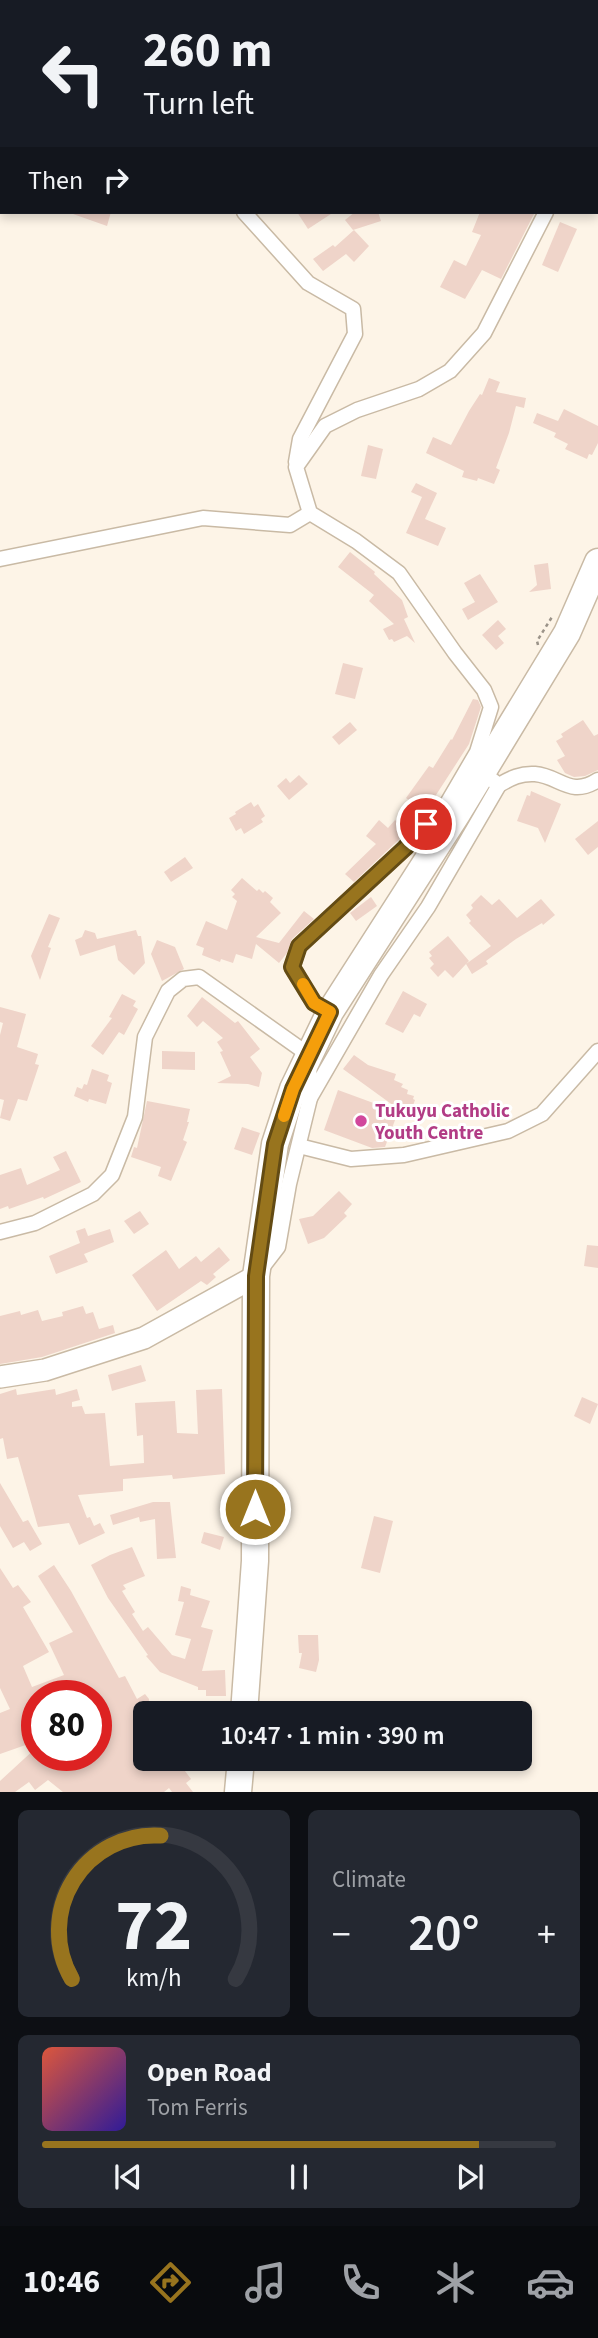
<!DOCTYPE html>
<meta charset="utf-8">
<style>
:root{--surface:#171b24;--page:#242831;--text:#f1f3f6;--muted:#9ea1a6;--line:#363941;--accent:#98741e}
body{margin:0;font-family:"Source Sans 3",sans-serif;background:var(--page);color:var(--text);height:100vh;display:flex;flex-direction:column;font-size:26px;white-space:nowrap}
*{box-sizing:border-box;margin:0}
p{font-size:23px;color:var(--muted)}
.icon{flex:none;width:38px;height:38px;fill:none;stroke:currentColor;stroke-width:2;stroke-linecap:round;stroke-linejoin:round}
.map{position:relative;height:1792px;overflow:hidden}
.sheet{display:flex;flex-direction:column;gap:18px;padding:18px;background:#0d0f14;flex:1}
.sheet>*{flex:none}
.hud{position:absolute;left:0px;top:0px;width:598px;height:214px;box-shadow:0 4px 10px #0003;background:#171b24;color:var(--text);overflow:hidden}
.speed{position:absolute;left:21px;top:1680px;display:flex;gap:14px;font-size:35px;font-weight:700;text-align:center}
.speed>*{display:grid;place-content:center;width:91px;height:91px;border-radius:50%;background:var(--surface);box-shadow:0 4px 10px #0003;line-height:1}
.speed .limit{border:10px solid #d22;background:#fff;color:#111}
.pin{position:absolute;display:grid;place-items:center;width:60px;height:60px;color:#fff;margin:-30px;border:4px solid #fff;border-radius:50%;box-shadow:0 2px 7px #0007}
.me{position:absolute;width:77px;margin:-38px;rotate:0deg;stroke-linejoin:round;filter:drop-shadow(0 0 5px #0008)}
.turn{display:flex;align-items:center;gap:24px;height:147px;padding:0 28px;font-size:32px}
.turn .icon{width:91px;height:91px;stroke-width:2.5}
.turn b{display:block;font-size:49px;line-height:60px}
.then{display:flex;align-items:center;height:66px;padding:0 28px;background:#0003;gap:14px;font-size:26px}
.big{font-size:52px;font-weight:600;line-height:1.1}
.sheet .card{flex:1;display:flex;flex-direction:column;justify-content:center;gap:10px;min-width:0;padding:0 24px;border-radius:10px;background:var(--page)}
.sheet .dial{align-items:center;gap:0}
.dial svg{height:182px;overflow:visible;fill:none;stroke:var(--line);stroke-width:7;stroke-linecap:round;text-anchor:middle}
.dial text{fill:var(--text);stroke:none}
.song{display:flex;align-items:center;gap:21px}
.cover{width:84px;height:84px;border-radius:10px;background:linear-gradient(135deg,hsl(10 70% 55%),hsl(250 70% 35%))}
.played{height:7px;border-radius:4px;background:linear-gradient(90deg,var(--accent) 85%,var(--line) 85%)}
.keys{display:flex;justify-content:space-around;direction:ltr}
.heat{display:flex;justify-content:space-between;align-items:center;font-size:38px;direction:ltr}
.sheet .tiles{flex:1;display:grid;gap:18px;grid-template-columns:1fr 1fr}
.card:last-child{grid-column:span 2}
.trip{position:absolute;left:133px;top:1701px;width:399px;height:70px;border-radius:10px;background:var(--surface);box-shadow:0 4px 10px #0003;font-weight:600;line-height:70px;text-align:center}
.tabs{display:flex;height:112px;justify-content:space-around;align-items:center;background:#090b0e;color:var(--muted)}
.tabs .icon{width:49px;height:49px}
.tabs .current{color:var(--accent)}
.tabs b{font-size:32px;color:var(--text)}
.map>svg:first-child{display:block}
.building{fill:#efd4c9}
.lines{fill:none;stroke-linecap:round;stroke-linejoin:round}
.street-casing{stroke:#c9baa5;stroke-width:17}
.secondary-casing{stroke:#c9baa5;stroke-width:24}
.highway-casing{stroke:#c9baa5;stroke-width:29}
.path{stroke:#9b9389;stroke-width:2.5;stroke-dasharray:3.5 3.5;stroke-linecap:butt}
.street{stroke:#fff;stroke-width:14}
.secondary{stroke:#fff;stroke-width:21}
.highway{stroke:#fff;stroke-width:26}
.route-casing{stroke:#634b14;stroke-width:18}
.route{stroke:#98741e;stroke-width:12}
.slow{stroke:#f59e0b;stroke-width:12}
.hotel-dot{fill:#d1479c;stroke:#fff;stroke-width:2.5}
.labels{text-anchor:middle;stroke-width:6;stroke-linejoin:round;paint-order:stroke}
.hotel-label{font-size:19px;font-weight:bold;fill:#b23c85;stroke:#fff;text-anchor:start}
</style>
<div class="map">
<svg width="598" height="1792" viewBox="0 0 598 1792">
<rect width="100%" height="100%" fill="#fdf4e7"/>
<g class="building">
<path d="M73,212H111L107,226L73,214Z"/>
<path d="M297,212H334L308,229Z"/>
<path d="M355,212H378L381,221L353,230L345,220Z"/>
<path d="M480,212H535L501,279L482,270L465,299L440,287L454,260L466,266L481,235L472,232Z"/>
<path d="M560,222L577,229L558,272L542,265Z"/>
<path d="M354,230L369,246L354,262L346,254L323,271L313,259L333,245L335,247Z"/>
<path d="M489,378L500,382L496,392L526,398L524,408L516,406L509,433L496,468L500,470L494,484L478,478L477,481L462,477L464,471L426,453L433,437L451,445L469,411L480,394L482,395Z"/>
<path d="M564,409L598,426V443L592,455L589,454L587,459L565,449L568,444L554,437L556,433L533,423L537,413L558,421Z"/>
<path d="M368,445L383,449L376,479L361,476Z"/>
<path d="M416,483L437,493L425,519L446,528L438,546L406,533L422,497L411,492Z"/>
<path d="M350,552L375,572L374,574L402,600L408,617L404,619L415,643L407,636L394,642L392,639L389,640L383,629L394,624L369,601L374,595L338,567Z"/>
<path d="M548,563L551,589L529,592L537,585L534,565Z"/>
<path d="M480,574L498,602L468,620L462,609L475,602L464,583Z"/>
<path d="M498,620L506,629L498,636L504,643L496,650L482,635Z"/>
<path d="M343,663L363,668L355,699L335,694Z"/>
<path d="M473,699L478,700L481,707L469,744L425,812L406,798L429,766L433,768L451,739L452,740Z"/>
<path d="M583,720L594,736L598,734V770L585,776L574,777L565,773L557,760L565,756L556,741L563,737L561,734Z"/>
<path d="M350,722L357,730L339,745L332,737Z"/>
<path d="M299,775L308,784L289,800L277,786L286,778L290,783Z"/>
<path d="M531,791L561,804L545,843L538,828L517,821L527,795L530,796Z"/>
<path d="M251,802L254,807L258,804L265,816L261,819L263,822L244,834L241,828L236,831L229,818L236,814L235,812Z"/>
<path d="M379,820L388,828L395,820L408,831L354,882L345,874L376,844L366,836Z"/>
<path d="M598,821V847L588,855L575,839Z"/>
<path d="M185,857L193,868L171,882L164,872Z"/>
<path d="M242,878L257,891L259,889L263,893L265,891L273,898L270,902L281,913L256,937L279,943L304,911L314,919L292,939L287,953L279,963L256,944L252,959L236,954L233,963L221,959L220,962L202,955L204,948L196,945L206,921L227,930L237,901L232,897L235,894L231,890Z"/>
<path d="M481,895L492,905L499,899L517,918L541,899L555,915L543,925L542,923L516,939L486,961L488,964L472,974L466,964L453,978L445,970L438,977L430,968L434,964L429,958L432,956L429,952L448,936L469,961L466,964L491,946L469,923L471,921L466,915L473,908L471,905Z"/>
<path d="M371,897L377,906L356,921L350,913Z"/>
<path d="M49,914L60,918L48,947L51,948L40,980L31,956Z"/>
<path d="M85,930L95,933L97,939L136,930L138,936H141L145,963L134,975L118,960L115,945L80,956L75,940L82,937Z"/>
<path d="M157,940L175,947L184,969L162,981L151,954Z"/>
<path d="M403,991L427,1004L420,1017L414,1014L403,1033L385,1024Z"/>
<path d="M122,994L136,1001L133,1006L138,1009L124,1035L119,1032L103,1055L91,1046L112,1018L109,1017Z"/>
<path d="M202,997L235,1023L238,1021L260,1049L250,1057L262,1073L259,1087L248,1084L217,1083L231,1076L220,1052L223,1051L217,1042L223,1038L203,1021L197,1027L187,1016Z"/>
<path d="M0,1007L26,1014L17,1047L38,1054L35,1064L39,1065L27,1101L18,1099L10,1121L0,1118L4,1100L0,1099V1035L3,1023L0,1022Z"/>
<path d="M162,1051L195,1052V1070L162,1069Z"/>
<path d="M354,1055L368,1065L396,1074L394,1080L403,1084L401,1087L408,1090L407,1094L414,1096L413,1099L415,1100L410,1114L401,1111L343,1069Z"/>
<path d="M92,1069L109,1075L107,1081L112,1083L106,1104L89,1099L88,1102L74,1096L77,1087L82,1089L84,1084L87,1085Z"/>
<path d="M338,1090L398,1112L385,1147L372,1148L324,1130Z"/>
<path d="M147,1101L190,1109L187,1122H189L183,1140L187,1142L171,1181L158,1176L161,1167L131,1157L134,1147L137,1148Z"/>
<path d="M242,1127L260,1133L252,1155L234,1149Z"/>
<path d="M66,1151L81,1182L44,1199L43,1197L9,1209L8,1206L0,1209V1175L21,1168L27,1185L60,1170L53,1157Z"/>
<path d="M339,1191L352,1204L344,1213L347,1216L324,1238L308,1244L299,1219L313,1216Z"/>
<path d="M140,1211L149,1224L134,1234L124,1221Z"/>
<path d="M85,1228L88,1236L110,1229L114,1242L84,1254L88,1262L56,1274L49,1256L80,1243L76,1231Z"/>
<path d="M587,1245L598,1246V1268L584,1266Z"/>
<path d="M219,1247L230,1260L213,1274L216,1277L207,1285L201,1281L157,1311L132,1275L166,1250L179,1269L196,1256L201,1262Z"/>
<path d="M83,1306L86,1314L93,1312L99,1329L113,1325L115,1333L42,1357L0,1364V1316L20,1311L21,1315L38,1310L42,1321L63,1316L62,1312Z"/>
<path d="M141,1365L146,1381L112,1391L108,1375Z"/>
<path d="M16,1389L17,1395L55,1389L56,1395L77,1389L80,1400L72,1402V1407L82,1406L85,1414L105,1413L110,1466L144,1463L143,1435L137,1436L135,1403L175,1401L177,1433L198,1434L196,1390L222,1389L225,1474L173,1479L172,1475L123,1479V1491L78,1495L87,1518L90,1517L94,1526L100,1523L105,1533L79,1545L69,1523L38,1527L18,1457L7,1459L3,1438L0,1439V1394Z"/>
<path d="M582,1397L598,1404L590,1424L574,1416Z"/>
<path d="M0,1483L23,1522L28,1520L42,1544L30,1551L24,1542L13,1548L0,1526Z"/>
<path d="M153,1502H170L176,1558L157,1559L155,1519L140,1522L139,1517L113,1525L110,1515Z"/>
<path d="M374,1516L393,1521L380,1573L361,1568Z"/>
<path d="M204,1532L224,1537L220,1550L201,1543Z"/>
<path d="M132,1547L145,1576L123,1585L126,1589L122,1591L135,1612L132,1614L143,1631L148,1627L172,1655L185,1659L191,1639L175,1635L184,1602L178,1601L181,1586L191,1589L190,1595L210,1601L201,1627L213,1630L202,1671L225,1670L226,1696H206V1690H198V1687L160,1672L146,1656L148,1655L108,1598L91,1565L110,1555Z"/>
<path d="M54,1565L71,1591L119,1678L125,1676L137,1699L145,1694L149,1699L148,1713H145V1759H176L191,1779L186,1783L193,1792H172L169,1788L164,1792H63L48,1780L35,1790L29,1782L15,1792H0V1781L37,1747V1755H96V1696H81L73,1685L46,1696H37V1741L0,1754V1713L10,1709L0,1688V1568L13,1588L18,1585L31,1602L23,1607L49,1652L23,1666L32,1687L64,1675L49,1643L73,1632L38,1576Z"/>
<path d="M298,1635H318L319,1660L316,1672L299,1668L302,1653H299Z"/>
</g>
<g class="lines">
<g class="street-casing">
<g id="street">
<path d="M0,15L2,16"/>
<path d="M597,32L598,33"/>
<path d="M597,43H598"/>
<path d="M597,101L598,98"/>
<path d="M597,190H598"/>
<path d="M244,212L308,283L353,309L355,334L300,439L296,462"/>
<path d="M0,559L203,518L290,525L310,513"/>
<path d="M492,780L499,785C511,778 521,773 535,774C560,776 570,798 598,780"/>
<path d="M457,814L446,805L477,752L491,707L484,690L455,653L399,573L356,541L310,513L296,467L325,426L357,410L419,389L450,371L484,333L546,212"/>
<path d="M330,1012L314,1003L292,967L299,946L405,848L446,805"/>
<path d="M310,1098L381,975L428,907L499,785"/>
<path d="M299,1146L351,1159L404,1155L508,1131L542,1114L598,1051"/>
<path d="M0,1232L35,1223L93,1194L112,1175L135,1117L145,1037L168,991L183,979L199,977L309,1055L310,1098L289,1184L278,1247L261,1269"/>
</g>
</g>
<g class="secondary-casing">
<path id="secondary" d="M0,1377L45,1370L144,1338L256,1276"/>
</g>
<g class="highway-casing">
<g id="highway">
<path d="M244,1713L255,1561L256,1276L275,1144L293,1089L330,1012L457,814L567,633L598,562"/>
<path d="M238,1792L241,1759"/>
</g>
</g>
<path class="path" d="M538,645L537,641L552,617"/>
<use href="#street" class="street"/>
<use href="#secondary" class="secondary"/>
<use href="#highway" class="highway"/>
</g>
<g class="lines">
<g class="route-casing">
<path id="route" d="M255,1509L256,1276L275,1144L293,1089L330,1012L314,1003L292,967L299,946L405,848L426,824"/>
</g>
<use href="#route" class="route"/>
<path class="slow" d="M284,1116L293,1089L330,1012L314,1003L303,984"/>
</g>
<circle class="hotel-dot" cx="361" cy="1121" r="7"/>
<g class="labels">
<g class="hotel-label">
<text x="375" y="1117">Tukuyu Catholic<tspan x="375" dy="22">Youth Centre</tspan></text>
</g>
</g>
</svg>
<div class="speed"><div class="limit">80</div></div>
<div class="pin" style="left:426px;top:824px;background:#d93025"><svg class="icon" aria-label="arrive" viewBox="0 0 24 24"><path d="M6 21V4h12l-3 4 3 4H6"/></svg></div>
<svg class="me" style="left:255px;top:1509px" viewBox="-20 -20 40 40"><circle r="17" fill="#98741e" stroke="#fff" stroke-width="3"/><path d="M0-11L8 9 0 5-8 9z" fill="#fff"/></svg>
<div class="trip">10:47 · 1 min · 390 m</div>
<div class="hud">
<div class="turn"><svg class="icon" aria-label="left" viewBox="0 0 24 24"><path d="M17 20v-9H6M10 6l-5 5 5 5"/></svg><div><b>260 m</b>Turn left</div></div>
<div class="then">Then<svg class="icon" aria-label="right" viewBox="0 0 24 24"><path d="M7 20v-9h11M14 6l5 5-5 5"/></svg></div>
</div>
</div>
<section class="sheet">
<div class="tiles">
<div class="card dial"><svg viewBox="0 0 100 80">
<path d="M14 69A42 42 0 1 1 86 69"/>
<path d="M14 69A42 42 0 0 1 53 6" stroke="#98741e"/>
<text x="50" y="56" font-size="32" font-weight="700">72</text>
<text x="50" y="72" font-size="11">km/h</text>
</svg></div>
<div class="card"><p>Climate</p>
<div class="heat"><a>−</a><b class="big">20°</b><a>+</a></div>
</div>
<div class="card">
<div class="song"><i class="cover"></i><div><b>Open Road</b><p>Tom Ferris</p></div></div>
<div class="played"></div>
<div class="keys"><svg class="icon" aria-label="previous" viewBox="0 0 24 24"><path d="M18 5L8 12l10 7zM5 5v14"/></svg><svg class="icon" aria-label="pause" viewBox="0 0 24 24"><path d="M8 5v14M16 5v14"/></svg><svg class="icon" aria-label="next" viewBox="0 0 24 24"><path d="M6 5l10 7-10 7zM19 5v14"/></svg></div>
</div>
</div>
</section>
<nav class="tabs">
<b>10:46</b>
<svg class="icon current" aria-label="directions" viewBox="0 0 24 24"><path d="M12 3l9 9-9 9-9-9zM9 14v-3h6M13 9l2 2-2 2"/></svg>
<svg class="icon" aria-label="music" viewBox="0 0 24 24"><path d="M9 18V5l10-2v13"/><circle cx="6" cy="18" r="3"/><circle cx="16" cy="16" r="3"/></svg>
<svg class="icon" aria-label="phone" viewBox="0 0 24 24"><path d="M5 4h4l2 5-3 2q2 4 5 5l2-3 5 2v4C11 20 4 13 5 4z"/></svg>
<svg class="icon" aria-label="climate" viewBox="0 0 24 24"><path d="M12 3v18M4 7l16 10M4 17L20 7"/></svg>
<svg class="icon" aria-label="car" viewBox="0 0 24 24"><path d="M5 17H2v-5l4-1 3-4h7l3 4 3 1v5h-3M9 17h6M6 11h13"/><circle cx="7" cy="17" r="2"/><circle cx="17" cy="17" r="2"/></svg>
</nav>
